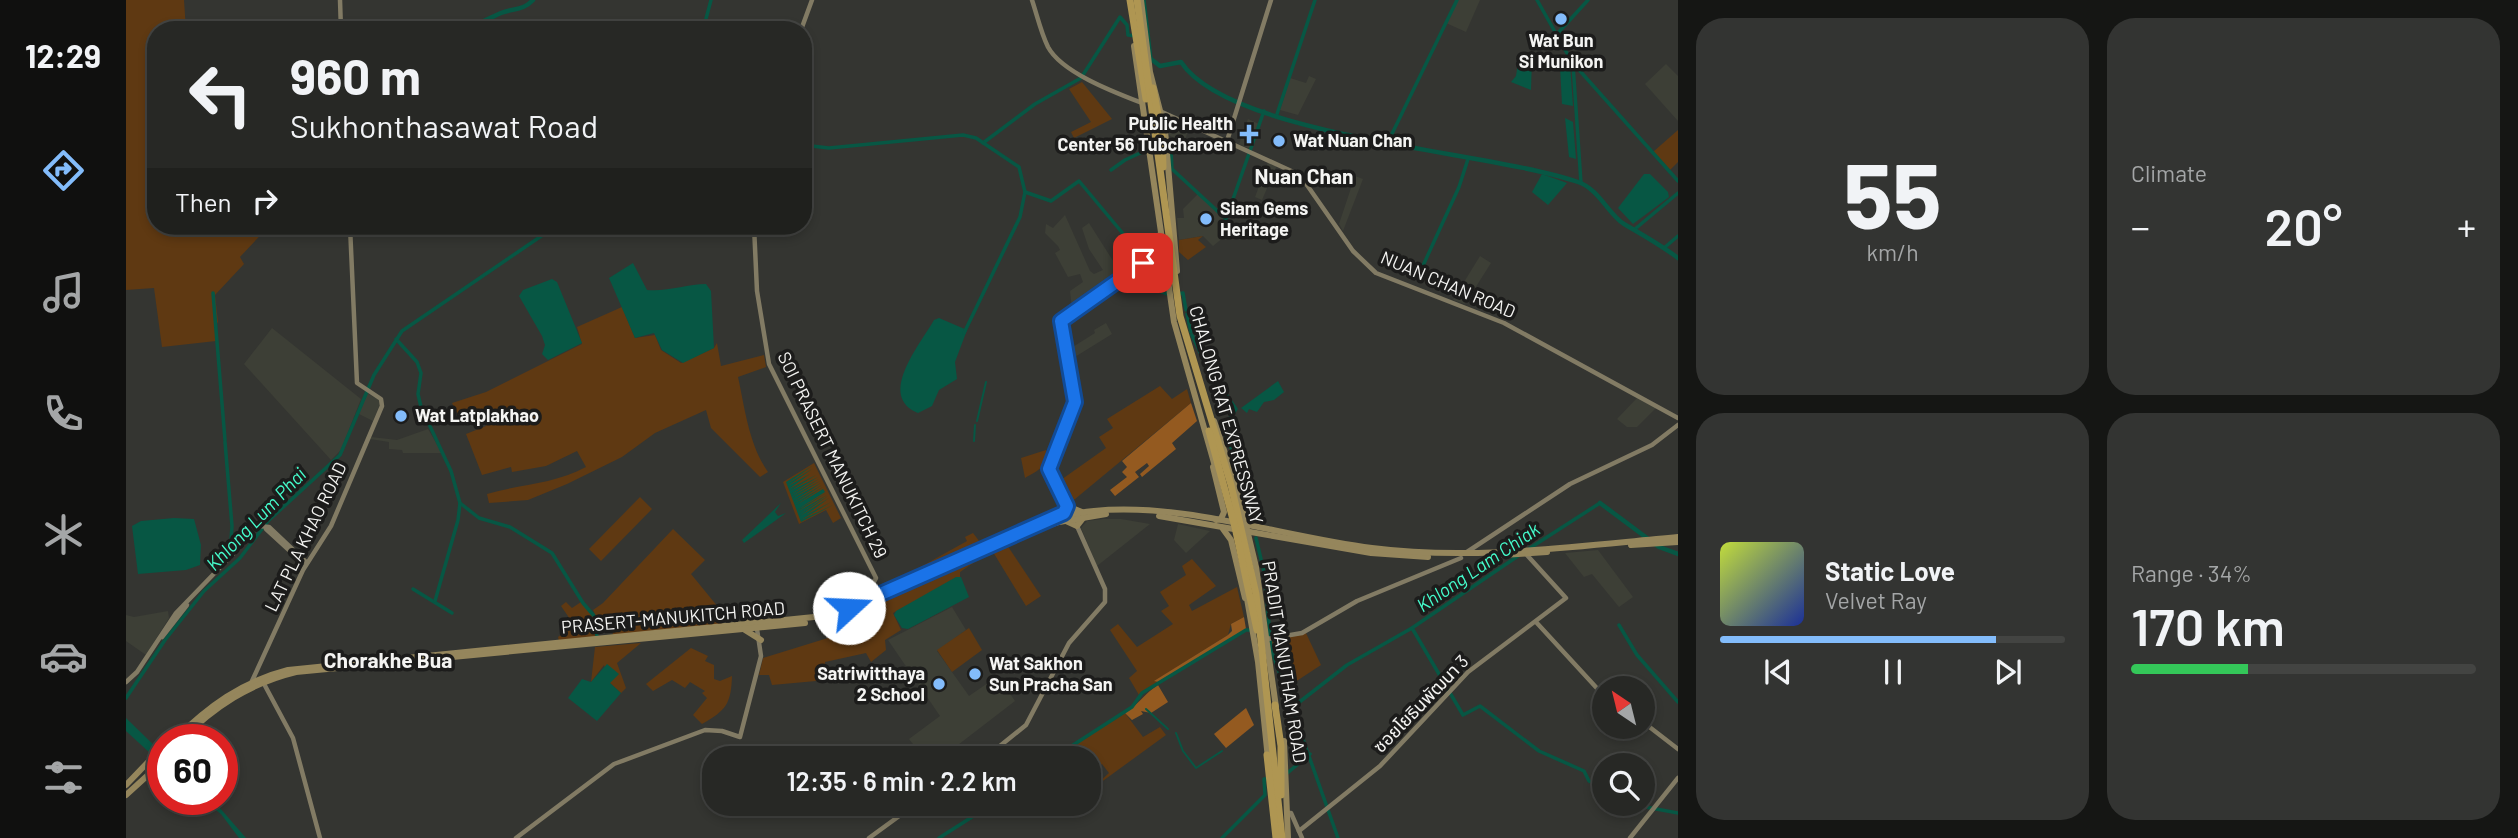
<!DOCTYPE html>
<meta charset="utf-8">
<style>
:root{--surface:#272825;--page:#333432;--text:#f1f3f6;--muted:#a4a6a7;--line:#434442;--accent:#83bcfb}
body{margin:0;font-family:Barlow,"Noto Sans Thai",sans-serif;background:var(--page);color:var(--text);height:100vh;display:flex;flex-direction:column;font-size:26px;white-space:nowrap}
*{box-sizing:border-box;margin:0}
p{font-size:23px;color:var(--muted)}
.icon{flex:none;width:38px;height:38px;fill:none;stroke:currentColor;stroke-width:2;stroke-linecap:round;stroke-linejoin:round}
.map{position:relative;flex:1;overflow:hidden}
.drawer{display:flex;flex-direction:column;gap:18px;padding:18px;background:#151614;width:840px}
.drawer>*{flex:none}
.top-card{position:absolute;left:21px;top:21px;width:665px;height:214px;border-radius:28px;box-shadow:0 4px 10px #0003,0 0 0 2px var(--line);background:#272825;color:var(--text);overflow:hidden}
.needle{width:46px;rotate:325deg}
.buttons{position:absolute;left:1466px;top:676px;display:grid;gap:14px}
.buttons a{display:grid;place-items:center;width:63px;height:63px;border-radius:50%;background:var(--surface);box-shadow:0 4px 10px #0003,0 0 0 2px var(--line);font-size:35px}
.speed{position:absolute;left:21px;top:724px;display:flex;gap:14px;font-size:35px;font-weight:700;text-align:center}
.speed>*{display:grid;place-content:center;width:91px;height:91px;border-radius:50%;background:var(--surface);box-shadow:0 4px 10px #0003,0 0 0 2px var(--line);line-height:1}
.speed .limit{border:10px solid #d22;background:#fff;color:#111}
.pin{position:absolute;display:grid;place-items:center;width:60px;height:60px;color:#fff;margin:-30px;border-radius:14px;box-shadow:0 4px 10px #0006}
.me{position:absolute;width:77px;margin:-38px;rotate:70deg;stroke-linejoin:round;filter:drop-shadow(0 0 5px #0008)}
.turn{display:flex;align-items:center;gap:24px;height:147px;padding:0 28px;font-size:32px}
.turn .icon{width:91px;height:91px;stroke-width:2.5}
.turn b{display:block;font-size:49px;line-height:60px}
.then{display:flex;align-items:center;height:66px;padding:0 28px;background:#0003;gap:14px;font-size:26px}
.big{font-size:52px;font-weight:600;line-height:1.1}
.drawer .card{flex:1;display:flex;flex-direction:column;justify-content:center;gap:10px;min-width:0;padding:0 24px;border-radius:28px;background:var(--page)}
.drawer .dial{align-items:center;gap:0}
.dial b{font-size:91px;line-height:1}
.song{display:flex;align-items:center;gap:21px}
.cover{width:84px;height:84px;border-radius:10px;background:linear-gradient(135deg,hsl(70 70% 55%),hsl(230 70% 35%))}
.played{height:7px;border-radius:4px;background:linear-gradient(90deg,var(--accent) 80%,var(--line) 80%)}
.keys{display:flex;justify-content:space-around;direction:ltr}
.heat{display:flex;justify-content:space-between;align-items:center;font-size:38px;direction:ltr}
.charge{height:10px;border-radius:5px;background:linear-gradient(90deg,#34c759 34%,var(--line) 0)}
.drawer .tiles{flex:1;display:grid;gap:18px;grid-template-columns:repeat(2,1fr)}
.trip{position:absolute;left:576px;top:746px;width:399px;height:70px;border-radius:28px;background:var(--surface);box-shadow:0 4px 10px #0003,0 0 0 2px var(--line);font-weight:600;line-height:70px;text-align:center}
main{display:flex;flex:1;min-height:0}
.dock{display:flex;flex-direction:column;width:126px;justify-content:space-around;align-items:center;background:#10100f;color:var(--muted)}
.dock .icon{width:49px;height:49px}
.dock .active{color:var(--accent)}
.dock b{font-size:32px;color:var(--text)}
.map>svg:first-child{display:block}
.built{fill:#3d3f36}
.green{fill:#5f3912}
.forest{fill:#945a20}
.water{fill:#075744}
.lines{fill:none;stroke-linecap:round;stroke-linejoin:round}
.stream{stroke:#075744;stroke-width:2}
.canal{stroke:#075744;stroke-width:3.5}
.river{stroke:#075744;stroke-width:4.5}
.secondary{stroke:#827b64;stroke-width:4.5}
.primary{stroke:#95865c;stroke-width:6}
.highway{stroke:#af9652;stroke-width:7}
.route-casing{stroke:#114b97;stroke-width:18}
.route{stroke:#1a73e8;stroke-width:12}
.poi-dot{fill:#83bcfb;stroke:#1c1c1b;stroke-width:2.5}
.labels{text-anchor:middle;stroke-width:7;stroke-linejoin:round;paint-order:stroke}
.poi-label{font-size:18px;font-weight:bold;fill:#f4f4f2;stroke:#1c1c1b;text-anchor:start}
.street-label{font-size:18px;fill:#f4f4f2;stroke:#1c1c1b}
.water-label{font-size:19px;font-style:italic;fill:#45fccc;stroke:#1c1c1b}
.quarter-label{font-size:21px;font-weight:bold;fill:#f4f4f2;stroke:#1c1c1b}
</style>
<main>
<nav class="dock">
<b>12:29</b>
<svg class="icon active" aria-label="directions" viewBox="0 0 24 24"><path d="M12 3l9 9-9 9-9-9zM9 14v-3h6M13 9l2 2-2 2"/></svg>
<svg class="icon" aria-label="music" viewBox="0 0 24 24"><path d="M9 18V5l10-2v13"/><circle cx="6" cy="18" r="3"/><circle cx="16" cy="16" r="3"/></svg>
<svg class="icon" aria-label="phone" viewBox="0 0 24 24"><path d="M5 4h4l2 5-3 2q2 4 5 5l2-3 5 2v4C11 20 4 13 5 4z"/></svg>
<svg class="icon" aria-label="climate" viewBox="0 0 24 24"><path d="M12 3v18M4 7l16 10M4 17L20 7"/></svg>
<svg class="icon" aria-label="car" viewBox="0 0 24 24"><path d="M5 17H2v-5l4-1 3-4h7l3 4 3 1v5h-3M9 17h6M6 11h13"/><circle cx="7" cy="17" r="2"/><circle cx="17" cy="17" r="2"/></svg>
<svg class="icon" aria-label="filters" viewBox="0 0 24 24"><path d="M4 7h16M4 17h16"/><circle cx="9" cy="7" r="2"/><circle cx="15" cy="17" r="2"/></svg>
</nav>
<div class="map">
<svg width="1552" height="838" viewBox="0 0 1552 838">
<rect width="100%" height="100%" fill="#343531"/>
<g class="built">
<path d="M1331,0H1354L1340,32L1320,23Z"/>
<path d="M1540,64L1552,76V121L1519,84Z"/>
<path d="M1183,76L1190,79L1172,115L1154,110L1164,78L1180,83Z"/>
<path d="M1040,117L1063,127L1058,144L1043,135Z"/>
<path d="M1122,119L1133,124L1124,149L1113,144Z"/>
<path d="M1142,162L1151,165L1136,200L1129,197Z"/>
<path d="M1229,176L1237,179L1217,231L1213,224Z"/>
<path d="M1072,194L1109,228L1087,246L1077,236L1053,240L1051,218H1058L1057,209Z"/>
<path d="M939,215L964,271L968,274L977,270L963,249L956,228L963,223L996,275L946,310L944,291L957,282L954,274L942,277L929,253L934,250L932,246L919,233L920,224L927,228Z"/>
<path d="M1354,256L1365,263L1339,304L1327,300Z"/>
<path d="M980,323L986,334L944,360L942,350L969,333L968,330Z"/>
<path d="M146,328L235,399L215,450L205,460L118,364Z"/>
<path d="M241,393L253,400L254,404L247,421L233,414Z"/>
<path d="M1511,398L1530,408L1511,427H1501L1491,419Z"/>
<path d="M302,429L316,453H277L276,450L263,449V442L244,439L245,437L271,440Z"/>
<path d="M977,519H995L1024,524L971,566L955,528L961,521Z"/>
<path d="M1052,524L1084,531L1060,553L1048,540Z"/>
<path d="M1472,550L1507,597L1493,607L1466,574L1458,577L1439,553Z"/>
<path d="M826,607L840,630L811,651L843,696L872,676L889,701L815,758H798L783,739L814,716L762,640Z"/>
<path d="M42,611L43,618L20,655L0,641V615L8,617Z"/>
</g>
<g class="green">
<path d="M0,0H58L60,30H30V226H143L114,257L118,264L89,295L92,322L89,327L90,341L36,347L28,288L0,290Z"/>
<path d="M956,82L986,119L948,138L945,132L965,122L943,89Z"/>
<path d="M1552,130V162L1544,170L1527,152Z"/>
<path d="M1077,236L1072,240L1080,247L1062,260L1053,252V240Z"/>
<path d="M496,307L509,338L529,335L535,350L555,363L588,348L591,343L595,366L638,355L640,367L612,377C619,409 623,445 642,472L634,477L585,428L580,410L529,433L496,457L441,484L402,500L363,503L361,494C395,484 429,484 460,467L451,451L420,466L386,472L385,467L356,475L340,434L360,426L354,409L332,415L326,403L360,392L456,344L451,327Z"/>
<path d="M1034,386L1046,399L1061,389L1065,403L943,504L932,482L980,448L973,437L987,428L981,419Z"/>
<path d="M920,450C923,467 912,470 899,478L895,458Z"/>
<path d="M688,463L715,518L707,523L700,510L673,524L657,482Z"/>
<path d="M514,497L526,509L475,561L463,549Z"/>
<path d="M547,529L579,560L565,574L592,607L596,626L487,636L486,625L473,623L467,610L477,603Z"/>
<path d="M847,533L857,546L757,593L755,589L841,541L839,537Z"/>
<path d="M881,545L915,596L900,606L867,552Z"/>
<path d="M859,555L834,572V577L767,613L775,630L759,640L760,650L745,662L740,653L699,662L701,680L646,685L643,675H633L637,658L718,633L712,618L719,615L723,621L744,610L743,607Z"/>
<path d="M1066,559L1090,586L1063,605L1066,611L1111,587L1118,617L1105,624L1102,635L1029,681L1032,682L1013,695L1003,678L1011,671L984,630L992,624L1011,647L1047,624L1035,611L1043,606L1034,592L1060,575L1056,566Z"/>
<path d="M440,602L446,608L455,602L468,616L469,637L433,641L432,637L448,625L435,606Z"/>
<path d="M843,628L856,650L826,672L811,650Z"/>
<path d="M1179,631L1195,665L1163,686L1144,640Z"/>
<path d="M515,643L491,663L500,688L495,693L484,683L478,665L465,682L469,647Z"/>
<path d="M565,648L582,656L579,661L588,665V679L594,681L606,676C605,703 601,710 576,724L567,715L581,698L576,693L579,691L564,682L559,688L546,680L527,691L520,684Z"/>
<path d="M999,713L1017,737L1034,727L1040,735L963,791L983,773L976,764L963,773L962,758H929Z"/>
</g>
<g class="forest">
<path d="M1065,403L1071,421L1046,443L1050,449L1016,477L1014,474L1023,466L1021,463L1009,472L1013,477L989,496L984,490L1001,477L996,472L1001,467L996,461Z"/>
<path d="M1118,617L1120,629L1032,682L1028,681L1102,635L1106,631L1105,624Z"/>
<path d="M1032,685L1042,702L1025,713L1015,711L1017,714L1006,720L999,713C1012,705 1018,694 1032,685Z"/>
<path d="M1120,708L1128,725L1100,748L1088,734Z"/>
</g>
<g class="water">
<path d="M1393,56L1401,61L1406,58L1405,90L1385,82L1390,76Z"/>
<path d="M1441,63L1444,64L1447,106L1436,104L1434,67Z"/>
<path d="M1439,118L1447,122L1450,159L1443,157Z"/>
<path d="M1416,174L1441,183L1422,205L1406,192Z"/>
<path d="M1518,174H1524L1542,192L1543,197L1507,224L1492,208Z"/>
<path d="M507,263L521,290C541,292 561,284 580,284L585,291L588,348L557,363L536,350L528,333L509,338L483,278Z"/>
<path d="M426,279L431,282L456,343L422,360L416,354L419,345L416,336L393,296L397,290Z"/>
<path d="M813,318L841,330L829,362L831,379L813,390L806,406L792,413C751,396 793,346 808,320Z"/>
<path d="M1152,381L1158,392L1148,400L1138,402L1131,412L1123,409L1121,413L1115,408Z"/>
<path d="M686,466L661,484L686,469L662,486L684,474L663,489L690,475L664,491L692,477L665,494L693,479L666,496L694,481L667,498L695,483L668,501L696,485L669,503L697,487L670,505L697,489L699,492L671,510L700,493L671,512L701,495L673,514L702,496L674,516L703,498L680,515L705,502L675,520L707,505L675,522L660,482Z"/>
<path d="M655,503L649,512L652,516L660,513L618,543L616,540Z"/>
<path d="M48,518L68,519L75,545L74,565L60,570L12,574L6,526L15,521Z"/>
<path d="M830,577H835L843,597L782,629L776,628L768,615L770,611Z"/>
<path d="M481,664L493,674L484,683L495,693L471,721L442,698L456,679L465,682Z"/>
<path d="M0,718L37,754V765L0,731Z"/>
<path d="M77,800H87L120,838H113L95,814Z"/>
</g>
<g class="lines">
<g class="stream">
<path d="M851,421L860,382"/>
<path d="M848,441L849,425"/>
<path d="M1020,709L1042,729"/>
<path d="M1050,733L1057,751L1070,768L1096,751"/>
</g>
<g class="canal">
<path d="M1018,0L1025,59"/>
<path d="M1411,0L1446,62L1552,181"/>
<path d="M577,30L585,0"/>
<path d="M1431,34L1462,0"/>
<path d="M1447,64L1455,183"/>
<path d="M1151,114L1189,0"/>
<path d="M1262,142L1331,0"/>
<path d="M857,143L909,104L955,78L994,17L1001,25L1002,35L1010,36"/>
<path d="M677,145L703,148L837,135L850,138L893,167L899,192L894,217L838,333"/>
<path d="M1041,150H1045L1046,169L1100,219L1138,111"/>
<path d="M985,170L999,160L1023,149"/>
<path d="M899,192L925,201L953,181L999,236L1036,292L1045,295"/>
<path d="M1509,229L1552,193"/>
<path d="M1538,248L1552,236"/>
<path d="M1295,270L1333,187L1342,159"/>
<path d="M87,293L99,440"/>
<path d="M1052,294L1057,293L1060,310"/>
<path d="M1061,314L1065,332"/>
<path d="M1066,335L1081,367L1110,409L1097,428L1112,464L1127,524"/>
<path d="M270,339L291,362L295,373L292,394L295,407L325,471L334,503L353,518L384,527L426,553L457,603L469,617L471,637"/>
<path d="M99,442L106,526L104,554"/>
<path d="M1130,538L1139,576L1145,649L1212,838"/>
<path d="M1404,548L1474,503"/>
<path d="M287,589L326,613"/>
<path d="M309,601L332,520L334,503"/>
<path d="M1493,625L1511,655L1552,702"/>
<path d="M1286,628L1337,715L1354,706L1413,751L1458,771L1463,781L1479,789"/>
<path d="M0,698L39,640L78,591L114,558L142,521L214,455L248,375L276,331L430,226"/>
<path d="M1167,707L1221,665L1286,628L1392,556"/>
<path d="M927,758L1006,707L1016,693L1120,630H1127"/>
<path d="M1159,775L1184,754"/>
<path d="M1498,803L1552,813"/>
<path d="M813,838L868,803"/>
<path d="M1096,838L1139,795L1138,779H1142"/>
</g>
<g class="river">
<path d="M337,30C350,25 362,19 375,13C387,8 397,11 407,0"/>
<path d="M1025,59L1034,66L1055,62C1104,137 1364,151 1452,182C1473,189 1483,215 1498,224C1517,235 1535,245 1552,258"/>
<path d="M1474,503L1533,547L1552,554"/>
</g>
<g class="secondary">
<path d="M214,0L215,30"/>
<path d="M906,0C911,15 915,33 922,47C936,73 990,93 1016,103"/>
<path d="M675,30L686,0"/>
<path d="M1036,112L1174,175L1227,251L1250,273L1378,323L1552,418"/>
<path d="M1101,141L1145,0"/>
<path d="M628,226L631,291L643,364L750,578L747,584L688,616"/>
<path d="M943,509L923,469L949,402L936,319L1027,256L1026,239L1034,234"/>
<path d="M140,529L164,551"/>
<path d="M1341,552L1444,484L1526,445L1552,425"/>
<path d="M1410,622L1479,697"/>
<path d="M36,637L61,605"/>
<path d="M1141,639L1176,633L1231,601L1335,558"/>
<path d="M126,681L177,570L205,526L256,406L255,399L231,383L224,226"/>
<path d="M0,682L11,672L50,613L107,554L125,529L133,526L143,527L181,563"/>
<path d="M137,682L167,738L194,838"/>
<path d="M1517,722L1552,749"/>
<path d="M859,758L900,725L943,643L979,602V589L951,526"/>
<path d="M1161,813H1165L1176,838"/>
<path d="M1173,831L1254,766L1342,672L1440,598L1400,554"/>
<path d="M390,838L488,764L579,730L596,731L614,737L635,656L631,629"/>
<path d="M743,838L791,803"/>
<path d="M1504,838L1552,778"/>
</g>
<g class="primary">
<path d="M1015,0L1024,72L1039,130L1051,271"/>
<path d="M1008,46L1048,322L1090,470"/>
<path d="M1088,421L1111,488L1130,567L1150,707"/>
<path d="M1087,467L1098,512L1095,519L1090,520"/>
<path d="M936,516L941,506L956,512"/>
<path d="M1033,516L1245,553L1302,557"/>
<path d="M940,521L951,526L958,517"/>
<path d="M1097,529L1105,540L1119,598"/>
<path d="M902,532L933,522L980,514"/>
<path d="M1505,545L1552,542"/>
<path d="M1376,555L1421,552"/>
<path d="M1120,593L1132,662L1142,759"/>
<path d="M707,617L743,605L820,570"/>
<path d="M621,625L624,617L637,623"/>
<path d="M619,630L635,640"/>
<path d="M48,740C83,706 115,682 162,670L688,617C784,596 874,520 968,511C1056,502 1158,537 1246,548C1347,561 1451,546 1552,537"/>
<path d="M55,740C88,707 124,683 170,672L679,623"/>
<path d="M1158,741L1162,838"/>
<path d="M26,762L37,751"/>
<path d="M0,785L25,759L33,765L0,795"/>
</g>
<g class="highway">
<path d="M1004,0L1020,99"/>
<path d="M1011,0L1054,316L1105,485L1130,594L1156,838"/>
<path d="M1027,88L1036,136L1037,167"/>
<path d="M1083,431L1109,527L1131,630"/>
<path d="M1149,705L1155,746V795"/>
<path d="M1141,755L1150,838"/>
</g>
</g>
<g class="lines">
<g class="route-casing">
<path id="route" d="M723,608L938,513L941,506L923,469L949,402L935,321L1017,263"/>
</g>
<use href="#route" class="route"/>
</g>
<g class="poi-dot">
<circle cx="1435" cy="19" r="7"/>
<path d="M1119.5 123.5h7v7h7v7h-7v7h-7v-7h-7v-7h7z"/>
<circle cx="1153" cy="141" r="7"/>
<circle cx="1080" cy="219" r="7"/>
<circle cx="275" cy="416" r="7"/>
<circle cx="849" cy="674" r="7"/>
<circle cx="813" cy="684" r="7"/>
</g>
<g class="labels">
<g class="poi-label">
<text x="1435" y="47" text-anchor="middle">Wat Bun<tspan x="1435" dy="21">Si Munikon</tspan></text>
<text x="1107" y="130" text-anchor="end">Public Health<tspan x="1107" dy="21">Center 56 Tubcharoen</tspan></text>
<text x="1167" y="147">Wat Nuan Chan</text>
<text x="1094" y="215">Siam Gems<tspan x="1094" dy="21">Heritage</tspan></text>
<text x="289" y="422">Wat Latplakhao</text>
<text x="863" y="670">Wat Sakhon<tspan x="863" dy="21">Sun Pracha San</tspan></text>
<text x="799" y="680" text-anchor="end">Satriwitthaya<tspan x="799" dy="21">2 School</tspan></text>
</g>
<g class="street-label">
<text transform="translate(1322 285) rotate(23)" y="6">NUAN CHAN ROAD</text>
<text transform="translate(1100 415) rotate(74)" y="6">CHALONG RAT EXPRESSWAY</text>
<text transform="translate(706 455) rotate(64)" y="6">SOI PRASERT MANUKITCH 29</text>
<text transform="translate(180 537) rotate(-64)" y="6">LAT PLA KHAO ROAD</text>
<text transform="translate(547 618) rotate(-5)" y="6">PRASERT-MANUKITCH ROAD</text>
<text transform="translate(1158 662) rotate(81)" y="6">PRADIT MANUTHAM ROAD</text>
<text transform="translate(1295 704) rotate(-46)" y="6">ซอยโยธินพัฒนา 3</text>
</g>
<g class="water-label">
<text transform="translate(130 519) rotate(-46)" y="7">Khlong Lum Phai</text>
<text transform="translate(1352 567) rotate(-34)" y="7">Khlong Lam Chiak</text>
</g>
<g class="quarter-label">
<text x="1178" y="184">Nuan Chan</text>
<text x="262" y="668">Chorakhe Bua</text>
</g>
</g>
</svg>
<div class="buttons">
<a><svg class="needle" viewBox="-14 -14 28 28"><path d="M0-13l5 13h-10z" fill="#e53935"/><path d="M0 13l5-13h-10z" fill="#a4a6a7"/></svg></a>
<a><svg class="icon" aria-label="search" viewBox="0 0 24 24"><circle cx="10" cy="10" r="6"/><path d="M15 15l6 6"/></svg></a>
</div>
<div class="speed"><div class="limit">60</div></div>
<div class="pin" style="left:1017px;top:263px;background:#d93025"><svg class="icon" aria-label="arrive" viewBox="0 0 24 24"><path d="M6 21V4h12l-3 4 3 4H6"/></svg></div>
<svg class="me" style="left:723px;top:608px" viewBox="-20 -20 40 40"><circle r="19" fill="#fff"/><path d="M0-13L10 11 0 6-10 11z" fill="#1a73e8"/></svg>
<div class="trip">12:35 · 6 min · 2.2 km</div>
<div class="top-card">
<div class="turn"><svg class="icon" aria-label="left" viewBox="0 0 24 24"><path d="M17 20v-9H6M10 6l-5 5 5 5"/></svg><div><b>960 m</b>Sukhonthasawat Road</div></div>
<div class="then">Then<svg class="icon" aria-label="right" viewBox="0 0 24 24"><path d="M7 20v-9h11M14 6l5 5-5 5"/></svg></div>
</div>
</div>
<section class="drawer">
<div class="tiles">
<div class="card dial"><b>55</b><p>km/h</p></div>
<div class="card"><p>Climate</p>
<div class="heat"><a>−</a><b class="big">20°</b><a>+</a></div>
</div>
<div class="card">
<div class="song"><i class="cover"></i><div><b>Static Love</b><p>Velvet Ray</p></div></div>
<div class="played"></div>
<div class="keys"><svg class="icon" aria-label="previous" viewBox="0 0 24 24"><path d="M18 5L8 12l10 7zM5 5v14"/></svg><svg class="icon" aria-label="pause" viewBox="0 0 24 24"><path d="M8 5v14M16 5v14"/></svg><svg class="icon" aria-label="next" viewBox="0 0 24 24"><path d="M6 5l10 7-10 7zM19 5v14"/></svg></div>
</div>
<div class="card"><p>Range · 34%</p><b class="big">170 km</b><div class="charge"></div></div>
</div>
</section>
</main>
